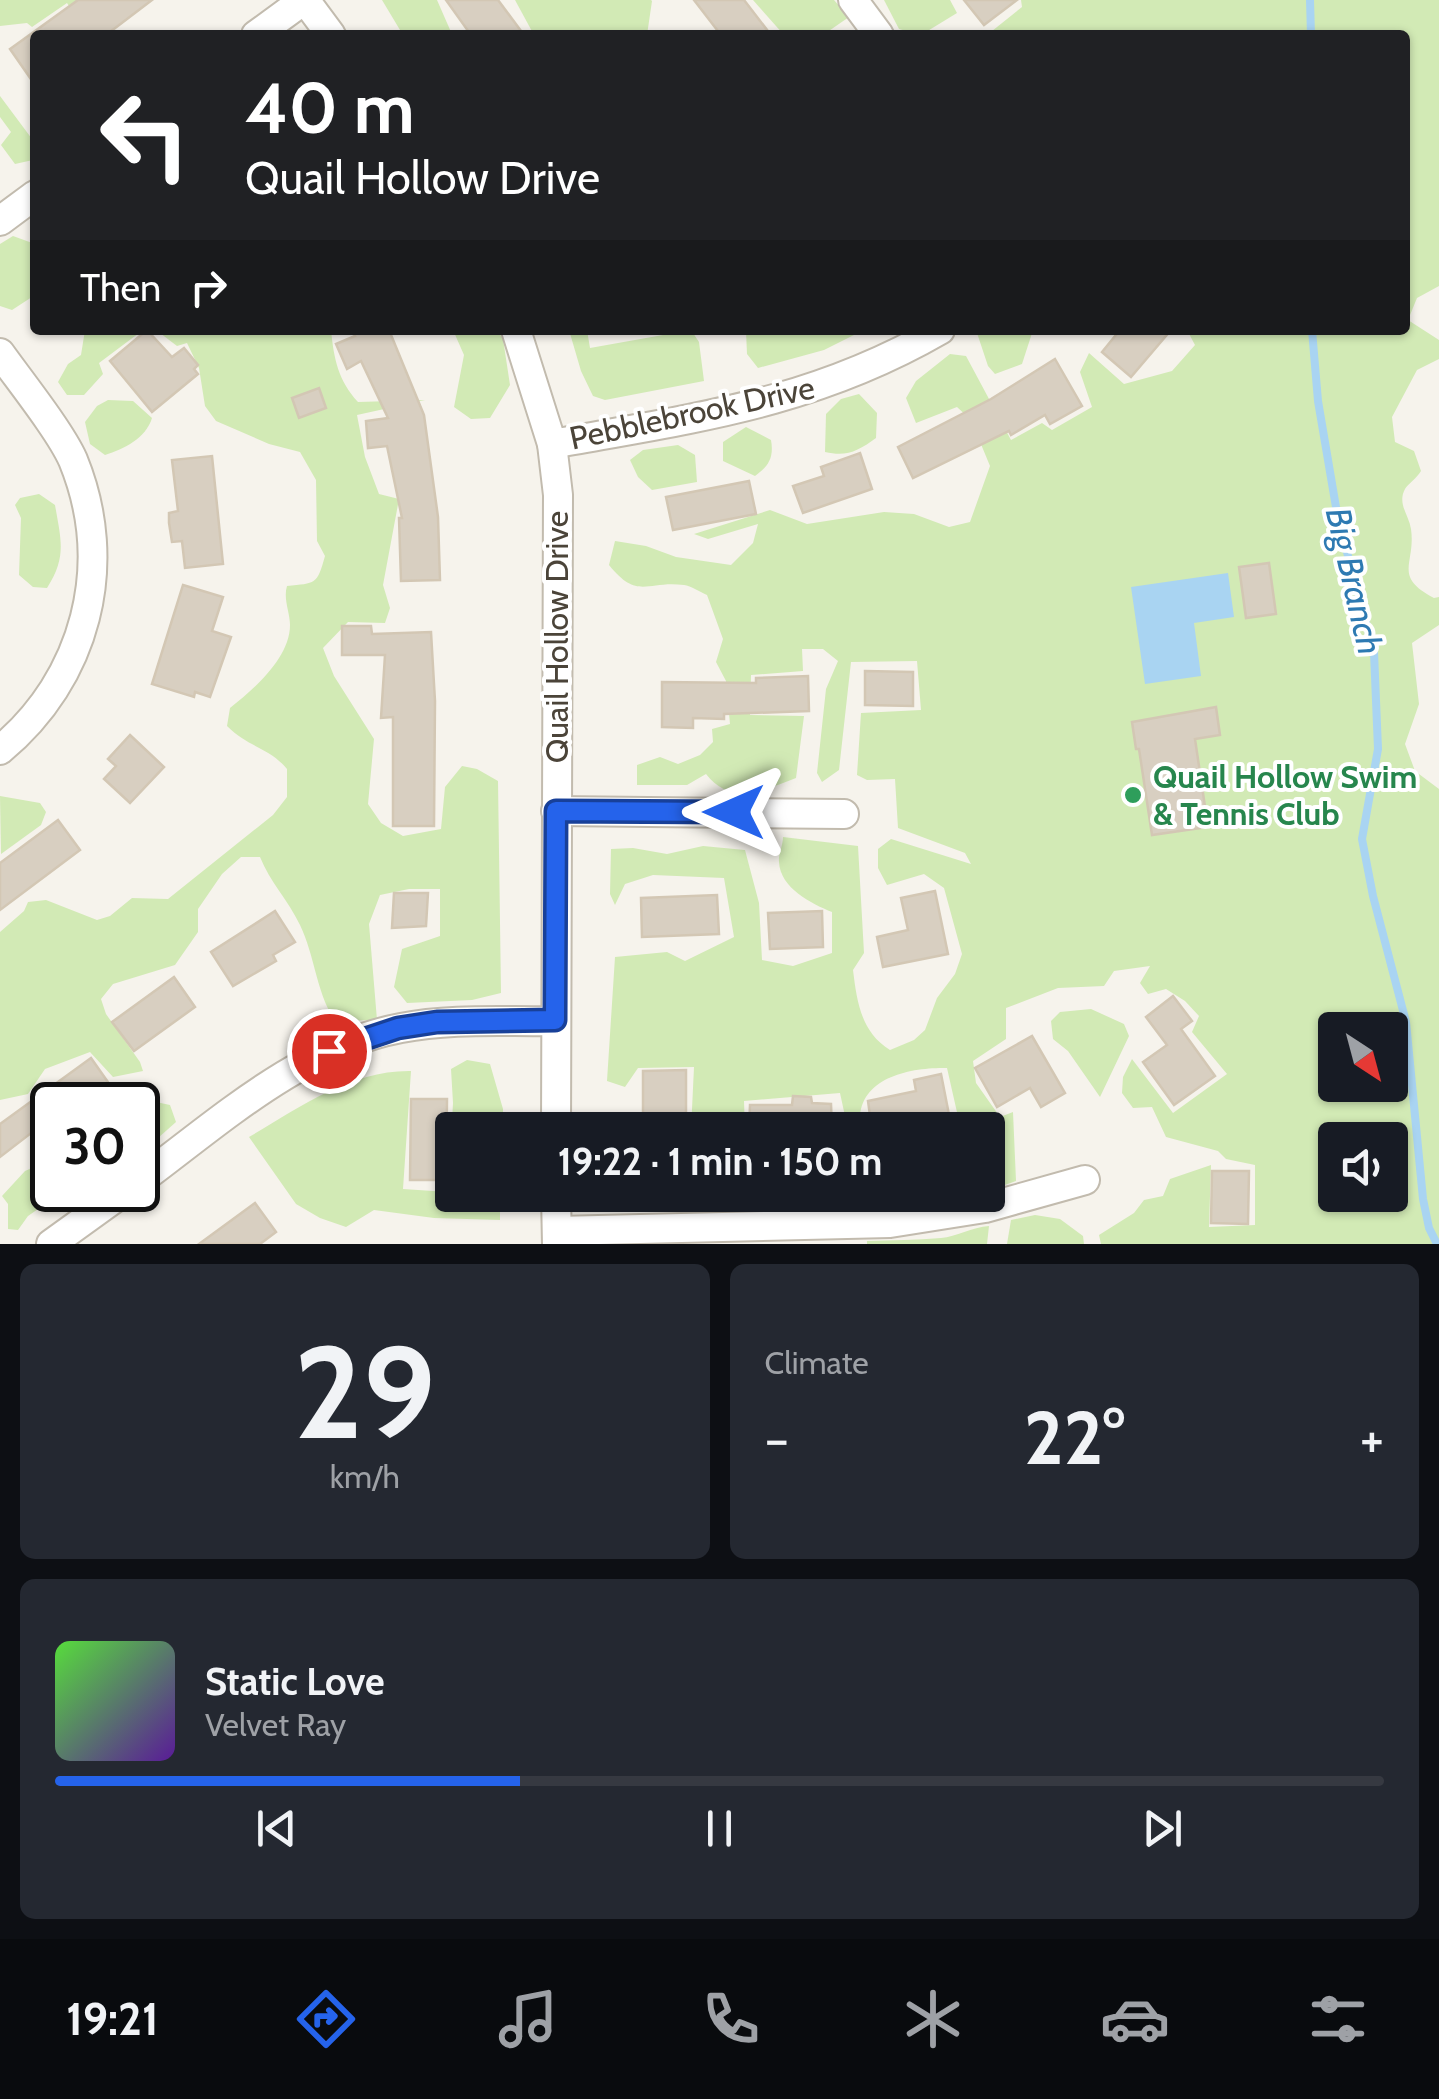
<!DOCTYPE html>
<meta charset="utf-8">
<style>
:root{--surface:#171b24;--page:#242831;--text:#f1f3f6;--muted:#9ea1a6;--line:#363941;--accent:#2563eb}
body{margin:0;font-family:Cabin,sans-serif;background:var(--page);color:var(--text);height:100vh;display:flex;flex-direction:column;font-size:38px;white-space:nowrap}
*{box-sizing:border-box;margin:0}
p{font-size:32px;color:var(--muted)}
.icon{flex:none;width:55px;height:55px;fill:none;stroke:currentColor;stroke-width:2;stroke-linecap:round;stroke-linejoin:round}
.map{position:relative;height:1244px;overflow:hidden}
.drawer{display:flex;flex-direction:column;gap:20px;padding:20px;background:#0d0f14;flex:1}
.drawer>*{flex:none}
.top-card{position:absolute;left:30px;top:30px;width:1380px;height:305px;border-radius:10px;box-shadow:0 2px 8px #0004;background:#202124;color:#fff;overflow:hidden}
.needle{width:65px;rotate:144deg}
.buttons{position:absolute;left:1318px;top:1012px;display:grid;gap:20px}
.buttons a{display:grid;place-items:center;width:90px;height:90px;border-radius:10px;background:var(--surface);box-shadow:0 2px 8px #0004;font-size:50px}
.speed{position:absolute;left:30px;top:1082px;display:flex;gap:20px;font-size:50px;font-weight:700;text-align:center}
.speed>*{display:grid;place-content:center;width:130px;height:130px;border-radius:50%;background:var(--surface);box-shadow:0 2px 8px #0004;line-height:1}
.speed .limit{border:5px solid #111;border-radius:15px;background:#fff;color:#111}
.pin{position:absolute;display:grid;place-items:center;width:85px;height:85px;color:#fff;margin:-42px;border:5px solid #fff;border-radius:50%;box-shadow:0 2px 10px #0007}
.me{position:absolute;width:110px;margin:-55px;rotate:270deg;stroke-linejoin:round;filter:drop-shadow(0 0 8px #0008)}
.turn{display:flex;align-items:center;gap:35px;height:210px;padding:0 50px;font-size:45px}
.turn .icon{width:130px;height:130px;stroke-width:2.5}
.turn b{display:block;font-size:70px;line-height:85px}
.then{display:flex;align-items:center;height:95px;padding:0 50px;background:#0003;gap:20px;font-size:38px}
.big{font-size:75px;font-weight:700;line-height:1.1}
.drawer .card{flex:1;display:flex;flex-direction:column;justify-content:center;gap:15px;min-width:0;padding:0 35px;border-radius:15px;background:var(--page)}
.drawer .dial{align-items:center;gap:0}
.dial b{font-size:130px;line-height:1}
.song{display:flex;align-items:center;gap:30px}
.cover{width:120px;height:120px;border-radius:15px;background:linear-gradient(135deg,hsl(110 70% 55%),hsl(270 70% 35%))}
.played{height:10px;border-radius:5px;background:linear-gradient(90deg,var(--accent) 35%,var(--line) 35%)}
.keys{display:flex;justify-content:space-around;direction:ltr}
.heat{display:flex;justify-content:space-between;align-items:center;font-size:55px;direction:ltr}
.drawer .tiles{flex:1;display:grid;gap:20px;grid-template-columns:1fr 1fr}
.card:last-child{grid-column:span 2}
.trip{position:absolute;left:435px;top:1112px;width:570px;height:100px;border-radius:10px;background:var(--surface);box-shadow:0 2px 8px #0004;font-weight:700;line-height:100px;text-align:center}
.dock{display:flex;height:160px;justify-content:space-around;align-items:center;background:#090b0e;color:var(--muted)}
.dock .icon{width:70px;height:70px}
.dock .selected{color:var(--accent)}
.dock b{font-size:45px;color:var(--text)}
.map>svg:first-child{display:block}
.green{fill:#d2eab5;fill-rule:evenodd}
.water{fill:#a9d4f2}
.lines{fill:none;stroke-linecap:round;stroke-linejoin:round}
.stream{stroke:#a9d4f2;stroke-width:8}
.building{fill:#d8cfc1;stroke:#d3c7b4;stroke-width:2.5}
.minor-casing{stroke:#c2bbae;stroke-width:32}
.minor{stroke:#fff;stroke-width:28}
.route-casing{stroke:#184099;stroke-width:25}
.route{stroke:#2563eb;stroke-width:18}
.leisure-dot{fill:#2e9e5b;stroke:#fff;stroke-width:4}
.labels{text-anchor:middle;stroke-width:8;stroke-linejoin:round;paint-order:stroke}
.street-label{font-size:32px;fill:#4b4439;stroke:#fff}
.leisure-label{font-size:32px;font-weight:bold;fill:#27864d;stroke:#fff;text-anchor:start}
.water-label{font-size:35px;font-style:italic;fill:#2e7ab2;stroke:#fff}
</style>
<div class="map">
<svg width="1439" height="1244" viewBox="0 0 1439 1244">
<rect width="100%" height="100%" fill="#f6f3ec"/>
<g class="green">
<path d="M0,0H90L107,35H88L67,3L32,27L27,23L0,26Z"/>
<path d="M382,0H437L451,32L446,35H403Z"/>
<path d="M515,0H651L652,1L647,35H534Z"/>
<path d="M753,0H834L849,17L823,35H784Z"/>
<path d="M884,0H950L957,13L921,35L899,29Z"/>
<path d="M1021,0H1439V286L1417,298L1408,320L1439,340V359L1417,370L1392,417L1395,442L1414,451L1421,471C1417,478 1408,484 1405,489C1397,504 1409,515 1411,529C1416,564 1392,576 1434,598L1439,597V625L1412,643L1419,704L1405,744L1415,771L1439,789V1244H1101L1099,1235L1134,1213L1144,1200L1163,1196L1170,1179L1211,1165L1209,1227L1255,1225V1165L1226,1159L1218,1151L1166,1137L1152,1107L1133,1108L1122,1093L1123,1077L1132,1059L1173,1113L1227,1074L1192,1032L1199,1016L1185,1001L1166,989L1148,994L1140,983L1150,966L1114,971L1104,986L1058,988L1006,1008V1039L973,1061L976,1083L1000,1117L1013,1112L1016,1181L988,1191V1130H961L947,1068C908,1067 852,1079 861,1130H848L840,1093L744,1101L745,1130H691L694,1067L638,1068L625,1087L607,1081L615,957L667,952L685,961L734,937L724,878L653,875L625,884L615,905L610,894L611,849L633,848L667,854L703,846L745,850L759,903L762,960L793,966L832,953V912C812,904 780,888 779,862C778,855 783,845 783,837L858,846L864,953L853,970C857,1002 861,1032 890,1050L914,1040L925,1030L937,998L955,974L962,954L944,888L924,874L887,885L878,868V849L891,839L971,864L965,853L898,828L895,779L867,780L857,775L861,713L921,710L917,661L851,662L839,770L822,782L817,773L826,689L838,661L823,649H802L803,671L751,675L750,715L804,716L796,778C765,790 730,806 706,774L687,785H637V765L660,757L678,764L700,755L713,742L712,729L730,724L726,681L716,662L723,639L707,595C700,592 691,586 684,585C647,580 638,601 609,565L615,541L646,546L676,557L731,565L753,543L758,524L708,539L694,534L770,510L807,524L884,512L914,514L949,527L970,522L990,466L971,420L957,407L916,423L906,398L916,381L950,354L966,356L1011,440L1042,423L1052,430L1092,407L1080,372L1089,353L1124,384L1172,371L1195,345L1187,330H1405V35H1057L1054,32L987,35L1022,7ZM1335,1030H1390V1085H1335ZM1335,1140H1390V1195H1335Z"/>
<path d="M0,96L35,143L33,160L15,164L1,145L11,132L0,117Z"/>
<path d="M13,236L35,244V295L12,310L0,306V244Z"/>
<path d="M85,330H143L99,363L103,374L84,395H67L58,382L68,364L81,355Z"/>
<path d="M156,330H331C334,359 338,380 358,402L425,400L357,415L365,457L379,494L399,499L383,585L390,608L385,623L348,622L323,648L334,676L374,739L368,804L381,823L403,836L441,829L445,787L462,766L477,769L498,781L501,993L472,1000L407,1003L394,987L402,949L440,936V889H409L380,895L369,924L377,1020L335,1021C316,992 315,956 300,925C288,900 270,882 260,857H241L222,874L198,909V932L175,965L113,984L101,999L106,1014L140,1062L143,1071L113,1077L90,1052L45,1069L28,1094L0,1100V932L24,911L28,902L46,900L97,920L110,916L132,898L168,899L273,815L287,797V769C269,747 249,748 227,726L230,708C253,690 290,658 290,625C290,612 283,599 287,586C316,583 317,585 325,556L317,541L316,480L300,452L269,444L216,421L205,406L199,368L187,343L177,346Z"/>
<path d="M453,330H497L503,339L510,385L490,418L471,419L454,407L464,355Z"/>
<path d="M569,330H587L590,348L691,330L699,342L704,381L605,400L593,396L581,371Z"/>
<path d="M864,330L824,350L758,368L747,354L746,331L750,330Z"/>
<path d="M976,330H1033L1022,364L995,374L988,366Z"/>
<path d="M859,394L877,413L876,438C858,451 847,457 825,452L826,414L841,399Z"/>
<path d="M108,400L133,401L152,418C146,438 124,449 105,455L90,444L85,422L97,406Z"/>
<path d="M746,427L771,440C774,457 769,466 755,476L723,461V442Z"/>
<path d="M678,445L695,455L697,482L652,490L638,477L630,460L643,450Z"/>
<path d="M39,494L55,505C61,540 67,557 47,588L33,587L19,575L21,518L15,505L20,498Z"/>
<path d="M0,796L40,803L46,812L41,825L1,854Z"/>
<path d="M1091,1009L1124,1024L1129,1036L1100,1097L1068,1051L1053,1039L1051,1021L1060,1012Z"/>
<path d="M467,1060L490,1064L503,1109V1130H452V1195H500V1220L434,1218L374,1210L346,1227L320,1218L296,1204L249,1137C299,1108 350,1070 411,1071L403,1189L448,1192L453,1103L451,1069Z"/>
<path d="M133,1097L170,1105L176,1122L158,1138H145L138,1131V1105H117Z"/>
<path d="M43,1163L52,1165V1190H81L82,1193L41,1207L28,1216L18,1230L8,1229V1204L2,1196L25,1171Z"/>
<path d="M1035,1215L1060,1219L1083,1236L1084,1244H1007L1011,1220Z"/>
<path d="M989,1226L987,1244H867V1241C892,1240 917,1240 941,1238C956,1237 972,1227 989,1226Z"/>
</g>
<path class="water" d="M1228,573L1234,617L1194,623L1201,676L1145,684L1131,587Z"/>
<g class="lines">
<g class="stream">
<path d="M1310,0L1311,35"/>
<path d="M1312,330L1318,401L1338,519L1374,652L1378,749L1362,839L1373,896L1406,1022L1423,1199L1429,1228L1437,1244"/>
</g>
</g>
<g class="building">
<path d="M78,0H152L106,35H35V85L10,49Z"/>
<path d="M446,0H498L524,35H471Z"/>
<path d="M694,0H744L771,35H721Z"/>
<path d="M964,0H1017L984,25Z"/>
<path d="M147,330L172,357L184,348L198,365L194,369L198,374L152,412L110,361Z"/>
<path d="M352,330H389L424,415L438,517L440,580L401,581L399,518H402L387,446L368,448L366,421L388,418L361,361L347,369L336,344L355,336Z"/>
<path d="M1120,330H1171L1131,377L1102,352Z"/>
<path d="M1055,359L1082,406L1050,424L1045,415L1011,435L1009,431L913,478L898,447L991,399Z"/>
<path d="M319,388L326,408L299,418L292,398Z"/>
<path d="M860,453L872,489L803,513L793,486L824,476L821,467Z"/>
<path d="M212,456L223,564L185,568L182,541L172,542L169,523V513L178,511L172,460Z"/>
<path d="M749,481L756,514L673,530L666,497Z"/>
<path d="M1269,563L1276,614L1246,618L1239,567Z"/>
<path d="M183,585L223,597L212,631L231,637L210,697L195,692L194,697L152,684Z"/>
<path d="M342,626H371L372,634L431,632L435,701L434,826H393V717L381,718L385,655H342Z"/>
<path d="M865,671L913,672V706L865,705Z"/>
<path d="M808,676L809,711L724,714V719L693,718V728L662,727V682L756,683V678Z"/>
<path d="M1216,707L1220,735L1195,739L1208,827L1152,835L1139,749H1136L1132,722Z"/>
<path d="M130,735L164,767L130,803L104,779L116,766L108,759Z"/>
<path d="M58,820L80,850L0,910V863Z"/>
<path d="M935,891L948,954L883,967L877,937L908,930L901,898Z"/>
<path d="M394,893H428L426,926L392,928Z"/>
<path d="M717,895L719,934L642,937L641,898Z"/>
<path d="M275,911L295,942L273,955L276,961L233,986L211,952Z"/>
<path d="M822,911L823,947L770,949L768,913Z"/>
<path d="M174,977L195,1007L134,1051L112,1022Z"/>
<path d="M1173,996L1192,1021L1181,1029L1215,1076L1174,1105L1143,1062L1167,1045L1146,1017Z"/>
<path d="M1032,1036L1065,1093L1041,1107L1030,1088L997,1107L975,1068Z"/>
<path d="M91,1058L110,1085L82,1105H52V1117L0,1157V1124Z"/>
<path d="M686,1070V1130H651V1124L643,1123V1071Z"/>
<path d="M941,1074L952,1130H872L868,1101L916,1091L914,1080Z"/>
<path d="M793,1096L811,1097L812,1103L831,1104L832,1130H749L750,1105H792Z"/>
<path d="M411,1099H447L446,1180H410Z"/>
<path d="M1212,1171H1249L1248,1224L1211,1223Z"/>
<path d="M255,1203L276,1232L260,1244H199Z"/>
</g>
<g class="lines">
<g class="minor-casing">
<g id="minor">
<path d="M305,0L331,35"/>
<path d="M853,0L879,35"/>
<path d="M256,35L304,0"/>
<path d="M0,221L35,195"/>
<path d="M516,330L552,444L558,495L556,1130"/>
<path d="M0,353C20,381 60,431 73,460C116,565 86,679 0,750"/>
<path d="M552,444C694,418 812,404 940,330"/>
<path d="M556,811L844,814"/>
<path d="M138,1182C218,1123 300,1047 401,1028C451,1018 504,1022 555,1021"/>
<path d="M556,1195L557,1244"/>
<path d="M557,1231L890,1223L985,1208L1085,1180"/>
<path d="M51,1244L126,1190"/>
</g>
</g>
<use href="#minor" class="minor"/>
</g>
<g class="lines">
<g class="route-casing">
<path id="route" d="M329,1051L398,1028L437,1022L555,1020L556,811L734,812"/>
</g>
<use href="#route" class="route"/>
</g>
<circle class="leisure-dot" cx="1133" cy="795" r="10"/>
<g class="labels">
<g class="street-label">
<text transform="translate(692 413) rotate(-12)" y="11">Pebblebrook Drive</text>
<text transform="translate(557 637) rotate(-90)" y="11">Quail Hollow Drive</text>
</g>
<g class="leisure-label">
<text x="1153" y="788">Quail Hollow Swim<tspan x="1153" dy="37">&amp; Tennis Club</tspan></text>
</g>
<g class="water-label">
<text transform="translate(1354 581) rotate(77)" y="12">Big Branch</text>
</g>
</g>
</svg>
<div class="buttons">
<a><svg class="needle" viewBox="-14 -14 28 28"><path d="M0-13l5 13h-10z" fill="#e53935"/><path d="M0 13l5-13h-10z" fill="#9ea1a6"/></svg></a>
<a><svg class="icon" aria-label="sound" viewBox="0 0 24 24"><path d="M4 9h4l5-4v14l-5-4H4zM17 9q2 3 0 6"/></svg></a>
</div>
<div class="speed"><div class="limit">30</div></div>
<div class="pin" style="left:329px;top:1051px;background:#d93025"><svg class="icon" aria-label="arrive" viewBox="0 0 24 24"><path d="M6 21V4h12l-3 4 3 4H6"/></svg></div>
<svg class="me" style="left:734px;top:812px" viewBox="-20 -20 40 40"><path d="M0-17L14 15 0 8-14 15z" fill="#2563eb" stroke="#fff" stroke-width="4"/></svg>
<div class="trip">19:22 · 1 min · 150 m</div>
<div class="top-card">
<div class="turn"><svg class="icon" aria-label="left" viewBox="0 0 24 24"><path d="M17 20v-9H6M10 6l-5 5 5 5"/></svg><div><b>40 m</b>Quail Hollow Drive</div></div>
<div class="then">Then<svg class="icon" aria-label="right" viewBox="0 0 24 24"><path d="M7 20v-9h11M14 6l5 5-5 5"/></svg></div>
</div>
</div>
<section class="drawer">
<div class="tiles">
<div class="card dial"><b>29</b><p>km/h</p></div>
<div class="card"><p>Climate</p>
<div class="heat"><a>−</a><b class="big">22°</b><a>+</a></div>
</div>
<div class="card">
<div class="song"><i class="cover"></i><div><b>Static Love</b><p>Velvet Ray</p></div></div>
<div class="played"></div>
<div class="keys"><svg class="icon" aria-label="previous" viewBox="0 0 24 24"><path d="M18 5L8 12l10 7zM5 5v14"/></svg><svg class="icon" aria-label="pause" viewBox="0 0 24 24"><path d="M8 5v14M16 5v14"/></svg><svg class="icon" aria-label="next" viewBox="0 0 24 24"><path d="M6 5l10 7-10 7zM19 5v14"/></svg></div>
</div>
</div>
</section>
<nav class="dock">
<b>19:21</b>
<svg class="icon selected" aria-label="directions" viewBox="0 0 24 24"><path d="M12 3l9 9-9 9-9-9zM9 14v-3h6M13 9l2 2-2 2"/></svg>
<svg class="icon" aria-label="music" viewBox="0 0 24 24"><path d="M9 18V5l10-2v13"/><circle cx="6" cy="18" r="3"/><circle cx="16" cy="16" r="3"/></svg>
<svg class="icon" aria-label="phone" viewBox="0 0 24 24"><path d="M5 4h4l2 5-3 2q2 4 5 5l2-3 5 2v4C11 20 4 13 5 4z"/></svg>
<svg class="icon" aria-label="climate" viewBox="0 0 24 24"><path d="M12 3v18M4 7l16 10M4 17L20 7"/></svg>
<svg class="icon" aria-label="car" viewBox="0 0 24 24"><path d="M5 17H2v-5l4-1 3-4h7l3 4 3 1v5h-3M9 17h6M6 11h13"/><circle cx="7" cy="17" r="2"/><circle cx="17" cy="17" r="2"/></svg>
<svg class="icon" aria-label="filters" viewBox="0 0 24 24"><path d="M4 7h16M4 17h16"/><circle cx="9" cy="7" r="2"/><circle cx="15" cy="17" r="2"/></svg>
</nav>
